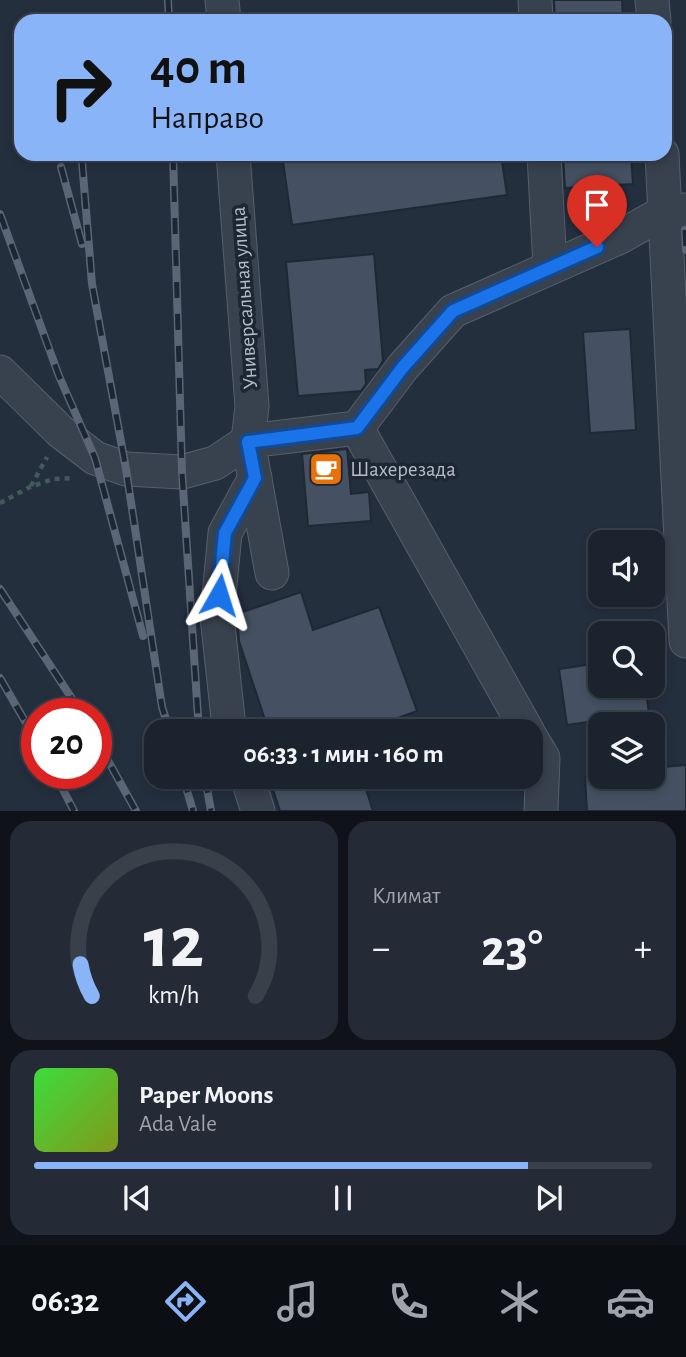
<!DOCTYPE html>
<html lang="ru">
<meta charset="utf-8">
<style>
:root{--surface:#1b232e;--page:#242b36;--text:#f1f3f6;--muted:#a0a4aa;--line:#39404a;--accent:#8ab4f8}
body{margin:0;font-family:"Alegreya Sans",sans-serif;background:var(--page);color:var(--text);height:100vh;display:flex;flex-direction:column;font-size:26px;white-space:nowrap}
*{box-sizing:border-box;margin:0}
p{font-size:23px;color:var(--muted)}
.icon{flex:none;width:38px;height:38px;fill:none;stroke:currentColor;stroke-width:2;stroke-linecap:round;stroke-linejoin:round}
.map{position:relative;height:811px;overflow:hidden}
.sheet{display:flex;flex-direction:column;gap:10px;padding:10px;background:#0f1319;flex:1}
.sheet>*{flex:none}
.guide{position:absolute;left:14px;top:14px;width:658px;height:147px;border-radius:21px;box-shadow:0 4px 10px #0003,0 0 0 2px var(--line);background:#8ab4f8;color:#111;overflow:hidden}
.fabs{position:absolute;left:588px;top:530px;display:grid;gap:14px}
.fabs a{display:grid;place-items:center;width:77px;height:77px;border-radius:14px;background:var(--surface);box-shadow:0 4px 10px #0003,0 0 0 2px var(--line);font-size:35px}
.speed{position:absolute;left:21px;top:698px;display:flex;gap:14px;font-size:35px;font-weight:700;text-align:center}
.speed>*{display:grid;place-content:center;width:91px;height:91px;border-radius:50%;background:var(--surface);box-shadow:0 4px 10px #0003,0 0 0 2px var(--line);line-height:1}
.speed .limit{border:10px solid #d22;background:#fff;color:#111}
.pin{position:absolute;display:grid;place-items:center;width:60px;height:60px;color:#fff;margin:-72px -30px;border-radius:50% 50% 50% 0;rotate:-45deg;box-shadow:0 0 7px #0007}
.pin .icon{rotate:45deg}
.me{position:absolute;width:77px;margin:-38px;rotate:6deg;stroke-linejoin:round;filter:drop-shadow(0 0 5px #0008)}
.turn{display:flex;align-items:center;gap:24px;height:147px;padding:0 21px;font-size:32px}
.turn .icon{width:91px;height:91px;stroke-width:2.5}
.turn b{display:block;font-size:49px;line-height:60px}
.big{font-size:52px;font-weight:700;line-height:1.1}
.sheet .tile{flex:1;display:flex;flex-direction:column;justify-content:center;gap:10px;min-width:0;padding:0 24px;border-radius:21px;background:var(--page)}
.sheet .dial{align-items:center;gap:0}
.dial svg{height:182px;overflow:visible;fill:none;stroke:var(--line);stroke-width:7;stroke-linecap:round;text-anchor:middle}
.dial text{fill:var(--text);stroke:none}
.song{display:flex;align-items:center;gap:21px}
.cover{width:84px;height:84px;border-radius:10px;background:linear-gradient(135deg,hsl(120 70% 55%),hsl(70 70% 35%))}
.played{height:7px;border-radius:4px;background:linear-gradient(90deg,var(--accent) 80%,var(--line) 80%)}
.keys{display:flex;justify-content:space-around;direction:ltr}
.heat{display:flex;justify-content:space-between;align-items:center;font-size:38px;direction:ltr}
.sheet .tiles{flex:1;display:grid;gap:10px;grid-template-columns:1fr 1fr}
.tile:last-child{grid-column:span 2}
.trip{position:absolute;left:144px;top:719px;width:399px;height:70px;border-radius:21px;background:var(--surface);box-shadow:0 4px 10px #0003,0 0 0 2px var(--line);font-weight:700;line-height:70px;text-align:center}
.tabs{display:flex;height:112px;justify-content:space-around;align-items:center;background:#0b0e12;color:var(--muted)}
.tabs .icon{width:49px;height:49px}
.tabs .selected{color:var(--accent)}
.tabs b{font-size:32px;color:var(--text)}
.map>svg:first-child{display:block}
.building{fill:#455162;stroke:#1f2835;stroke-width:2}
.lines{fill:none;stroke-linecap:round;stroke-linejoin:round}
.minor-casing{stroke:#565f6c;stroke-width:35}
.path{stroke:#44595c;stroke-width:4.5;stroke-dasharray:5 5;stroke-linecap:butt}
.minor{stroke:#38414e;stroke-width:33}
.rail-casing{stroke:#5a6575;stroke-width:8}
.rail{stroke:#1d2633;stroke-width:5;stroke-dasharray:16;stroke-linecap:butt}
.route-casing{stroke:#114b97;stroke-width:18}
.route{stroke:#1a73e8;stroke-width:12}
.labels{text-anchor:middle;stroke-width:7;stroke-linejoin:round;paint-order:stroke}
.street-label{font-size:21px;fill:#b4bcc9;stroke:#1d2633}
.poi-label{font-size:21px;fill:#b4bcc9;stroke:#1d2633;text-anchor:start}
</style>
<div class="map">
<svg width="686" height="811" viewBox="0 0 686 811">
<rect width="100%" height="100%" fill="#242f3e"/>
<g class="building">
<path d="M554,0H622L623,21H555Z"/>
<path d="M282,154H501L507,195L292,225Z"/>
<path d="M563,154H631L633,184L565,188Z"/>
<path d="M374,254L383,361L378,369L365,370L366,384L361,391L298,396L286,262Z"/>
<path d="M630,329L636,430L590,433L583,332Z"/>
<path d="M347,449L351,494L369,492L371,521L308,526L302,454Z"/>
<path d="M301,592L313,630L379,607L417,711L360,732H269L239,641L237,614Z"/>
<path d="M600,663V686H645L649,713L567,725L559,669Z"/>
<path d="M686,765V811H587L585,777H653V768Z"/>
<path d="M269,777H362L373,811H280Z"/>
</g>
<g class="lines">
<g class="minor-casing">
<g id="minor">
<path d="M222,0L224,21"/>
<path d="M535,0L536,21"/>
<path d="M652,0L654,21"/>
<path d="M233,154L252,406L248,441L272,573"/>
<path d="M544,154L550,267"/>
<path d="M662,154L686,641"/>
<path d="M0,372L61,432L95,458L126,469L182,472L215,463L248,441L357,428L403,367L453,311L620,237L666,211L686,210"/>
<path d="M357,428L528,732"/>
<path d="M232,732L228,718L217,616L225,533L255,478"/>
<path d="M530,736L543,758L541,811"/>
<path d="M247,777L258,811"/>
</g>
</g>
<g class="path">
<path d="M31,486L47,457"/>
<path d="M0,503L30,487L53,479L74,478"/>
</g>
<use href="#minor" class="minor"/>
<g class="rail-casing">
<g id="rail">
<path d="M168,0L169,21"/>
<path d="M173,154L182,472L199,732"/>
<path d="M82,161L92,284L126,469L162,707L170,732"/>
<path d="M61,167L82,244"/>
<path d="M0,214L59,376L95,458L143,636"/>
<path d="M685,230L686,250"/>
<path d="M0,589L82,714"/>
<path d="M0,678L37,742"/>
<path d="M96,739L136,811"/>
<path d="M55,774L74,811"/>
<path d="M183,777L193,811"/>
<path d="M205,777L211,811"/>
</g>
</g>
<use href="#rail" class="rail"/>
</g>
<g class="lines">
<g class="route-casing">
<path id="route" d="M219,595L225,533L255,478L248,442L357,428L403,367L453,311L597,247"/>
</g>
<use href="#route" class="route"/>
</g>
<defs>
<g id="cafe-square" transform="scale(1.75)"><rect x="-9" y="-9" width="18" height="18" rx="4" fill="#e8710a" stroke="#1d2633"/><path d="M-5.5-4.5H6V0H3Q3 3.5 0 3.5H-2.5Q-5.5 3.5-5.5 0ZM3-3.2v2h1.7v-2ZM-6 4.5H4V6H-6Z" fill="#fff"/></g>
</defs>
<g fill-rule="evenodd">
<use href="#cafe-square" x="326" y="469"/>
</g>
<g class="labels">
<g class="street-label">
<text transform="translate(244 298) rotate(-94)" y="7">Универсальная улица</text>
</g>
<g class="poi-label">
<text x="350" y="476">Шахерезада</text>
</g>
</g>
</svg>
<div class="fabs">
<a><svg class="icon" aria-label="sound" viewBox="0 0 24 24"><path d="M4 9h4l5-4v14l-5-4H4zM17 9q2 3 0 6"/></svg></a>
<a><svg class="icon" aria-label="search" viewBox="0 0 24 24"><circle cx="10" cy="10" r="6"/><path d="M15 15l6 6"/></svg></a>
<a><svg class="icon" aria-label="layers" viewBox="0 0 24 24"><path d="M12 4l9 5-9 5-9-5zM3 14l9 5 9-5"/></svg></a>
</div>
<div class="speed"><div class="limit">20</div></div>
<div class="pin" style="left:597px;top:247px;background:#d93025"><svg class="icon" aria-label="arrive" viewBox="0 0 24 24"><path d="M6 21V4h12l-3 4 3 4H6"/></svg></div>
<svg class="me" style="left:219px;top:595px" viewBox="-20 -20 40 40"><path d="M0-17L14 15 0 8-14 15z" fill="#1a73e8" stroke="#fff" stroke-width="4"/></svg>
<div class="trip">06:33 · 1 мин · 160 m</div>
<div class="guide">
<div class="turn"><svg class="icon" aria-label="right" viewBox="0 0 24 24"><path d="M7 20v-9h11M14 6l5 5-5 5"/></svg><div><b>40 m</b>Направо</div></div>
</div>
</div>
<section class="sheet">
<div class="tiles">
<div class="tile dial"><svg viewBox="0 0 100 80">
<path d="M14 69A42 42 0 1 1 86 69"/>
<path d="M14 69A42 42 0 0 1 9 55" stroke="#8ab4f8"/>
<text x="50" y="56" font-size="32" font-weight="700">12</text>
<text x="50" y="72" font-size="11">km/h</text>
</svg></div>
<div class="tile"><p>Климат</p>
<div class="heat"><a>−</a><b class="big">23°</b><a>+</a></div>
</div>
<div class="tile">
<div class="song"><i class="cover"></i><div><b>Paper Moons</b><p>Ada Vale</p></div></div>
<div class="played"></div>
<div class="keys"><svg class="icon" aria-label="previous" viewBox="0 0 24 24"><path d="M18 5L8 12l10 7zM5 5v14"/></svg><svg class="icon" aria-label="pause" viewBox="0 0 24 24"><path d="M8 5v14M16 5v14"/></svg><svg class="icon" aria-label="next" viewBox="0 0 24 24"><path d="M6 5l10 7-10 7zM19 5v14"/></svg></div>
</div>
</div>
</section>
<nav class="tabs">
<b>06:32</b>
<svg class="icon selected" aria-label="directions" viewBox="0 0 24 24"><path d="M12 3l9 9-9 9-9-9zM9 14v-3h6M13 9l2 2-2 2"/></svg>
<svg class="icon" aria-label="music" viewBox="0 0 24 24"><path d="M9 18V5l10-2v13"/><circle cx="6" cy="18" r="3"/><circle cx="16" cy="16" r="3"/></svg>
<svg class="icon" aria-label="phone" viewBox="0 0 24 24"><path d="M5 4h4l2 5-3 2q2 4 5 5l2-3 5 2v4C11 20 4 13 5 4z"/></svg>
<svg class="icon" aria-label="climate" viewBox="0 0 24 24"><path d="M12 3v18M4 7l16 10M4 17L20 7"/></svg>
<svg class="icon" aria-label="car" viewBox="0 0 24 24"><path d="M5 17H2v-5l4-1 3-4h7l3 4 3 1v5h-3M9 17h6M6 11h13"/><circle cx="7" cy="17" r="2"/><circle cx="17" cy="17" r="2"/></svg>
</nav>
